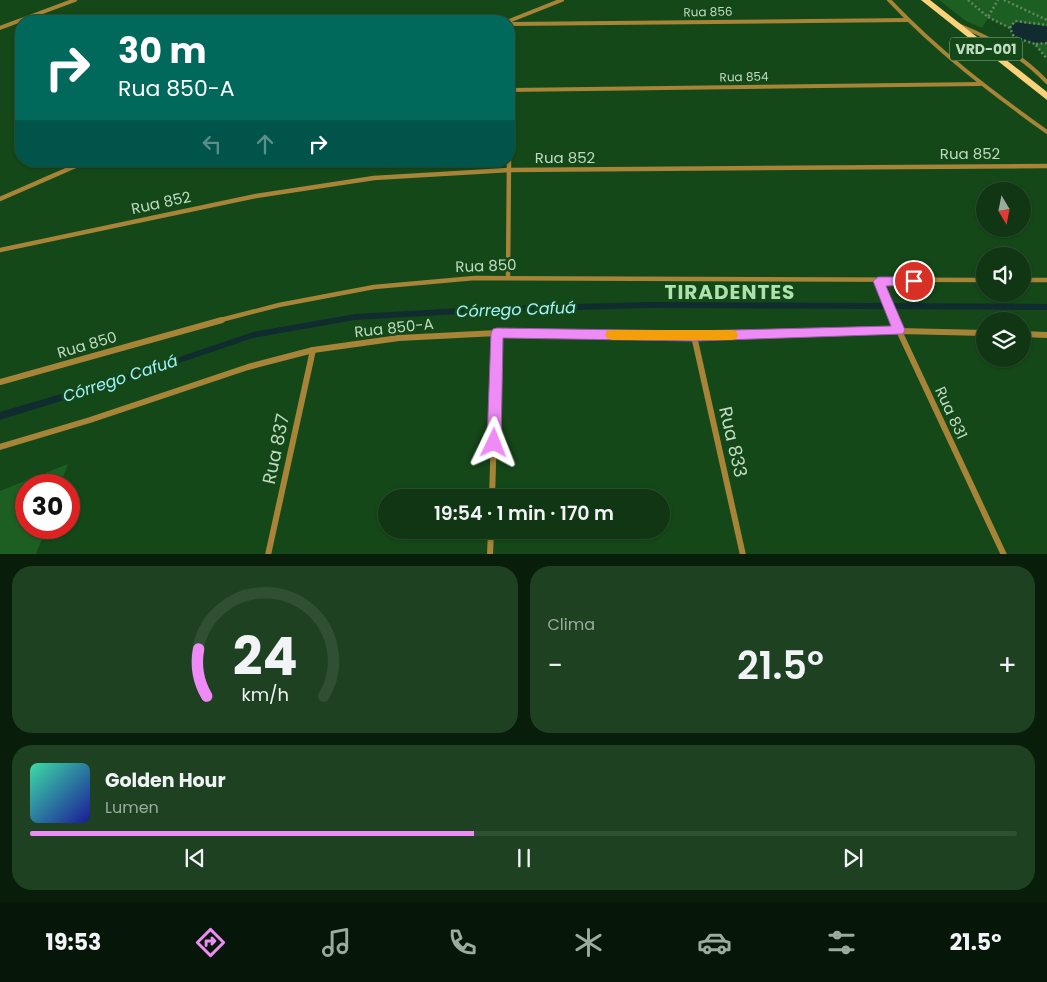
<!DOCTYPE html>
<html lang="pt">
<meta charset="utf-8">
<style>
:root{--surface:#103613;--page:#1e4121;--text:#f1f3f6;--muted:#9caba0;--line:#305033;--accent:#ef8bf7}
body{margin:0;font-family:Poppins,sans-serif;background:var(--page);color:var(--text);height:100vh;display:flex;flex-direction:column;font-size:19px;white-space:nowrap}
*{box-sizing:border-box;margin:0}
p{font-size:16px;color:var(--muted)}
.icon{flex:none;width:28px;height:28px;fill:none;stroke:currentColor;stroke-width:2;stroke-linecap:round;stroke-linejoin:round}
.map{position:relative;height:554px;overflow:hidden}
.side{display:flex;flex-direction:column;gap:12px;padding:12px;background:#091e0a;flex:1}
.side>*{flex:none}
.hud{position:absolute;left:15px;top:15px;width:500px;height:152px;border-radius:20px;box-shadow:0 1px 4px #0004,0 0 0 1px var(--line);background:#00695c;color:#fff;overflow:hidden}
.needle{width:32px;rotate:170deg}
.buttons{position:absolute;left:976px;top:182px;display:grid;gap:10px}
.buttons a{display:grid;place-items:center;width:55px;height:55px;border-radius:50%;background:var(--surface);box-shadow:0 1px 4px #0004,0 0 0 1px var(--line);font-size:25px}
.speed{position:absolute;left:15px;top:474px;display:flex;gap:10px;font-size:25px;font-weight:700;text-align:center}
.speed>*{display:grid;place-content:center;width:65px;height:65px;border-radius:50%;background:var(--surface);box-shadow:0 1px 4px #0004,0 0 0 1px var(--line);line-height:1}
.speed .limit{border:8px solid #d22;background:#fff;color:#111}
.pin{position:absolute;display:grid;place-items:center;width:42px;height:42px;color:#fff;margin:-21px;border:2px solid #fff;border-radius:50%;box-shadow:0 1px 5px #0007}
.me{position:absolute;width:55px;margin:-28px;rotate:2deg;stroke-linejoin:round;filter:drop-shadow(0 0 4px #0008)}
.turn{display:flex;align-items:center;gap:18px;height:105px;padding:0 20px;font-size:22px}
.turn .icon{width:65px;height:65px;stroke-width:2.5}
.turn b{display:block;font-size:35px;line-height:42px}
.lanes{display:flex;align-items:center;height:48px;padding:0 20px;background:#0003;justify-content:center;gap:25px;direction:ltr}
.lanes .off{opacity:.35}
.big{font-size:38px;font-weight:600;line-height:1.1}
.side .card{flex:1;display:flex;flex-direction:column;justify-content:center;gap:8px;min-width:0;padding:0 18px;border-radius:20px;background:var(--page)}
.side .dial{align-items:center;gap:0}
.dial svg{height:130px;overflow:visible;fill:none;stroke:var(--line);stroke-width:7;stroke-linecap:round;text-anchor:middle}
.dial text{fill:var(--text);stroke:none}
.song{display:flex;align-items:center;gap:15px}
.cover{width:60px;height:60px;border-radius:8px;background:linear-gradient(135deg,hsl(160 70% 55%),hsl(240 70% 35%))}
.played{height:5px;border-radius:2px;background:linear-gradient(90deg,var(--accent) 45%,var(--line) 45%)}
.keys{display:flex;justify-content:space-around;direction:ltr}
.heat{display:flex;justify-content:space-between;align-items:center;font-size:28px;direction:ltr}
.side .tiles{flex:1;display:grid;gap:12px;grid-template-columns:1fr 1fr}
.card:last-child{grid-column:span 2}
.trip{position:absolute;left:378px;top:489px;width:292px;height:50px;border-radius:25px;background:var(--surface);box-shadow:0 1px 4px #0004,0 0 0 1px var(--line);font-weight:600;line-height:50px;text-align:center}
.dock{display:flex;height:80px;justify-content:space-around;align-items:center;background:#061608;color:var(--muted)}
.dock .icon{width:35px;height:35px}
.dock .active{color:var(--accent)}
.dock b{font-size:22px;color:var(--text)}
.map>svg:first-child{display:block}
.green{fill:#1d5f23}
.water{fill:#102c2f}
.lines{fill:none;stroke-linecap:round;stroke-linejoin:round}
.stream{fill:#102c2f;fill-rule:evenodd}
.path{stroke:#618963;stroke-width:2.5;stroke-dasharray:2 2.5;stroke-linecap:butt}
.street-far2{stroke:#a78437;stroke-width:4}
.street-far1{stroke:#a78437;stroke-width:4.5}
.street{stroke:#a78437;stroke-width:6}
.primary{fill:#fbd179;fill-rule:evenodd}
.route{fill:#ef8bf7;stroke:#9b5aa1}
.slow{fill:#f59e0b}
.labels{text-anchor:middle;stroke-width:5;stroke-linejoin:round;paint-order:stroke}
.far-street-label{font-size:12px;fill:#c0dbc0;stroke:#154819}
.shield{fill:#154819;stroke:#8daf8e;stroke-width:1}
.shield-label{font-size:14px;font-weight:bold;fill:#c0dbc0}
.street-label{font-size:15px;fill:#c0dbc0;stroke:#154819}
.water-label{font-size:16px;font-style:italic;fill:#a2f3fc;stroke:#154819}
.near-street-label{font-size:18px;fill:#c0dbc0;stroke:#154819}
.district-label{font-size:20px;font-weight:bold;letter-spacing:1px;fill:#ace3ac;stroke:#154819}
</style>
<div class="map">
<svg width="1047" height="555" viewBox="0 0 1047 555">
<rect width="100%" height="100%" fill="#154819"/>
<g class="green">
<path d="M939,0H1047V59L1034,43L1014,37L1010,28L988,18L982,28L966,21Z"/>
<path d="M68,464L60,485H26V528H46L36,554H0V491Z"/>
</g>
<path class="water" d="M1016,22L1047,26V43H1034L1014,37L1010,28Z"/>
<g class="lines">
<path class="stream" d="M651,302L1047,304V310L651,308L496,312L355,320L253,338L135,378L0,420V412L135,372L253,332L355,314L496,306Z"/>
<g class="path">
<path d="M968,0L988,17L998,0"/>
<path d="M1004,0L1047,20"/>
<path d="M988,17L1010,28L1014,37L1035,44"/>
<path d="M1010,28L1015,21L1047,25"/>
<path d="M1047,43L1035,44L1047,59"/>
</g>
<g class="street-far2">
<path d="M889,0C937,51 990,91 1047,132"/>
<path d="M509,21L562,0"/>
<path d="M509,24L908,20"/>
<path d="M958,25C992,38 1022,56 1047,82"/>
<path d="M0,28L75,0"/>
<path d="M509,90L980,84"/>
</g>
<g class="street-far1">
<path d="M0,199L87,161"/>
<path d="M0,250L256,196L374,178L509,170L1047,166"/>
<path d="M508,277L509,161"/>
<path d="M1022,280H1047"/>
<path d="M878,281L895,321"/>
<path d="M217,321L279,305L374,287L475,278L985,280"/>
</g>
<g class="street">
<path d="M894,320L1004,555"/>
<path d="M1022,334L1047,335"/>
<path d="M694,336L743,555"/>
<path d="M0,382L222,320"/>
<path d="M0,447L90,420L248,367L313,350L399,338L497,333L694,336L899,331L985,333"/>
<path d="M492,498L497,333"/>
<path d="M268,555L313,350"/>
<path d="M490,555L491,530"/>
</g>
<path class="primary" d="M921,0H930L1047,92V100Z"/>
</g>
<path class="route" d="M878,277H914L920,281L914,285L886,286L905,330L903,334L694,341L503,338L501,443L499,447L494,449L489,447L487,443L491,333L493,329L497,328L694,331L891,326L873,281Z"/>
<path class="slow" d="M612,330H732L736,331L738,335L736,339L732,340H612L607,338L605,335L607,331Z"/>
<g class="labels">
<g class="far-street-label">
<text transform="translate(708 12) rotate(-1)" y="4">Rua 856</text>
<text transform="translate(744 77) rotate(-1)" y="4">Rua 854</text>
</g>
<rect class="shield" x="950" y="37.5" width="72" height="23" rx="4"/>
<g class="shield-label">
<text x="986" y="54">VRD-001</text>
</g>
<g class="street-label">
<text x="970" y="159">Rua 852</text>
<text x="565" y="163">Rua 852</text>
<text transform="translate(161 203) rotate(-12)" y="5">Rua 852</text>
<text transform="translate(486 266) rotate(-2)" y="5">Rua 850</text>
<text transform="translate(394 328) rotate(-6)" y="5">Rua 850-A</text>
<text transform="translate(87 345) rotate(-16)" y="5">Rua 850</text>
<text transform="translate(951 413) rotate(65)" y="5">Rua 831</text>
</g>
<g class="water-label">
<text transform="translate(516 309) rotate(-2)" y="6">Córrego Cafuá</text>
<text transform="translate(120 378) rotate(-18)" y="6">Córrego Cafuá</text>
</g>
<g class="near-street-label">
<text transform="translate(733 442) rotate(77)" y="6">Rua 833</text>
<text transform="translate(276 449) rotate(-78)" y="6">Rua 837</text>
</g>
<g class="district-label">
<text x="730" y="299">TIRADENTES</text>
</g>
</g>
</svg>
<div class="buttons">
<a><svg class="needle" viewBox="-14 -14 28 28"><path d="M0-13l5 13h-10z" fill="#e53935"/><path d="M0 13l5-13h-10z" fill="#9caba0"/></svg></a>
<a><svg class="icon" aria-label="sound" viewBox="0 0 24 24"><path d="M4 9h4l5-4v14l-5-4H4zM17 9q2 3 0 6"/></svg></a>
<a><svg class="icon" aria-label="layers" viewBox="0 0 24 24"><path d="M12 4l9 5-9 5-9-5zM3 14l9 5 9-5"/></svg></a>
</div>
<div class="speed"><div class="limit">30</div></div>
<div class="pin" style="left:914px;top:281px;background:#d93025"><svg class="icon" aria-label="arrive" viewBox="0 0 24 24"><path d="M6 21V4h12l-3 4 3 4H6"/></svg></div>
<svg class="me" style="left:494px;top:443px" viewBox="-20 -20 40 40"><path d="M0-17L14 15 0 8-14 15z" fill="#ef8bf7" stroke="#fff" stroke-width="4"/></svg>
<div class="trip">19:54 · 1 min · 170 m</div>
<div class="hud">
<div class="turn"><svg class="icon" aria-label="right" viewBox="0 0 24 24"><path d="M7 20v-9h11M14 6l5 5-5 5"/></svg><div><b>30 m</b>Rua 850-A</div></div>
<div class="lanes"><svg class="icon off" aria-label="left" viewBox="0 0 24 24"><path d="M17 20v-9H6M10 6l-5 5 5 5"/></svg><svg class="icon off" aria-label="ahead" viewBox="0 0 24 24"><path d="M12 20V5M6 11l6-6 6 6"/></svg><svg class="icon" aria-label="right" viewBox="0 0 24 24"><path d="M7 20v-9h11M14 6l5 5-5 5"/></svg></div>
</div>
</div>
<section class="side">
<div class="tiles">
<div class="card dial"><svg viewBox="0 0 100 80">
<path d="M14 69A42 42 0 1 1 86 69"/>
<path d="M14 69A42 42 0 0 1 9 40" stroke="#ef8bf7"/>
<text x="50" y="56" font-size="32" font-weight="700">24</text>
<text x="50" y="72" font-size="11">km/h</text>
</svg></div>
<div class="card"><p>Clima</p>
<div class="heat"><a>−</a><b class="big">21.5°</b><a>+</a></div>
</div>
<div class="card">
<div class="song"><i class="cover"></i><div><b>Golden Hour</b><p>Lumen</p></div></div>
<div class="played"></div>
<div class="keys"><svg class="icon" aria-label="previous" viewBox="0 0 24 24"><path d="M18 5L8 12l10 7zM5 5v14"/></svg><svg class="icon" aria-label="pause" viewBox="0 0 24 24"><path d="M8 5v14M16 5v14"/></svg><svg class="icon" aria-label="next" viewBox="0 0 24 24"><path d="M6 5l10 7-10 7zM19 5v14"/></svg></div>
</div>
</div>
</section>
<nav class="dock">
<b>19:53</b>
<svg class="icon active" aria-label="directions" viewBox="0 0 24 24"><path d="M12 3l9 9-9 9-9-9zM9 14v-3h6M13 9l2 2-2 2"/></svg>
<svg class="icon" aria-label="music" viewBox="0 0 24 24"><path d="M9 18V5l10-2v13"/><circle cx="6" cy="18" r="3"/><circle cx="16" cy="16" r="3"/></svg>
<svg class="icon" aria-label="phone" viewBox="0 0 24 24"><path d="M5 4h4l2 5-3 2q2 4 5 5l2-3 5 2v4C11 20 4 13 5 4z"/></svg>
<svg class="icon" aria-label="climate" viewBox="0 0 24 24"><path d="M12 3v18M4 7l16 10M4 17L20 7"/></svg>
<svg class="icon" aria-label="car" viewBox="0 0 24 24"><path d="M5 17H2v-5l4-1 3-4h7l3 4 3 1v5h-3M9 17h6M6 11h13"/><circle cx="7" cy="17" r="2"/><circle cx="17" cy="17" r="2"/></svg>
<svg class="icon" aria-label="filters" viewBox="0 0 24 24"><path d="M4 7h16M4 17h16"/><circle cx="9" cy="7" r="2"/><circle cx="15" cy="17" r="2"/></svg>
<b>21.5°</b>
</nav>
